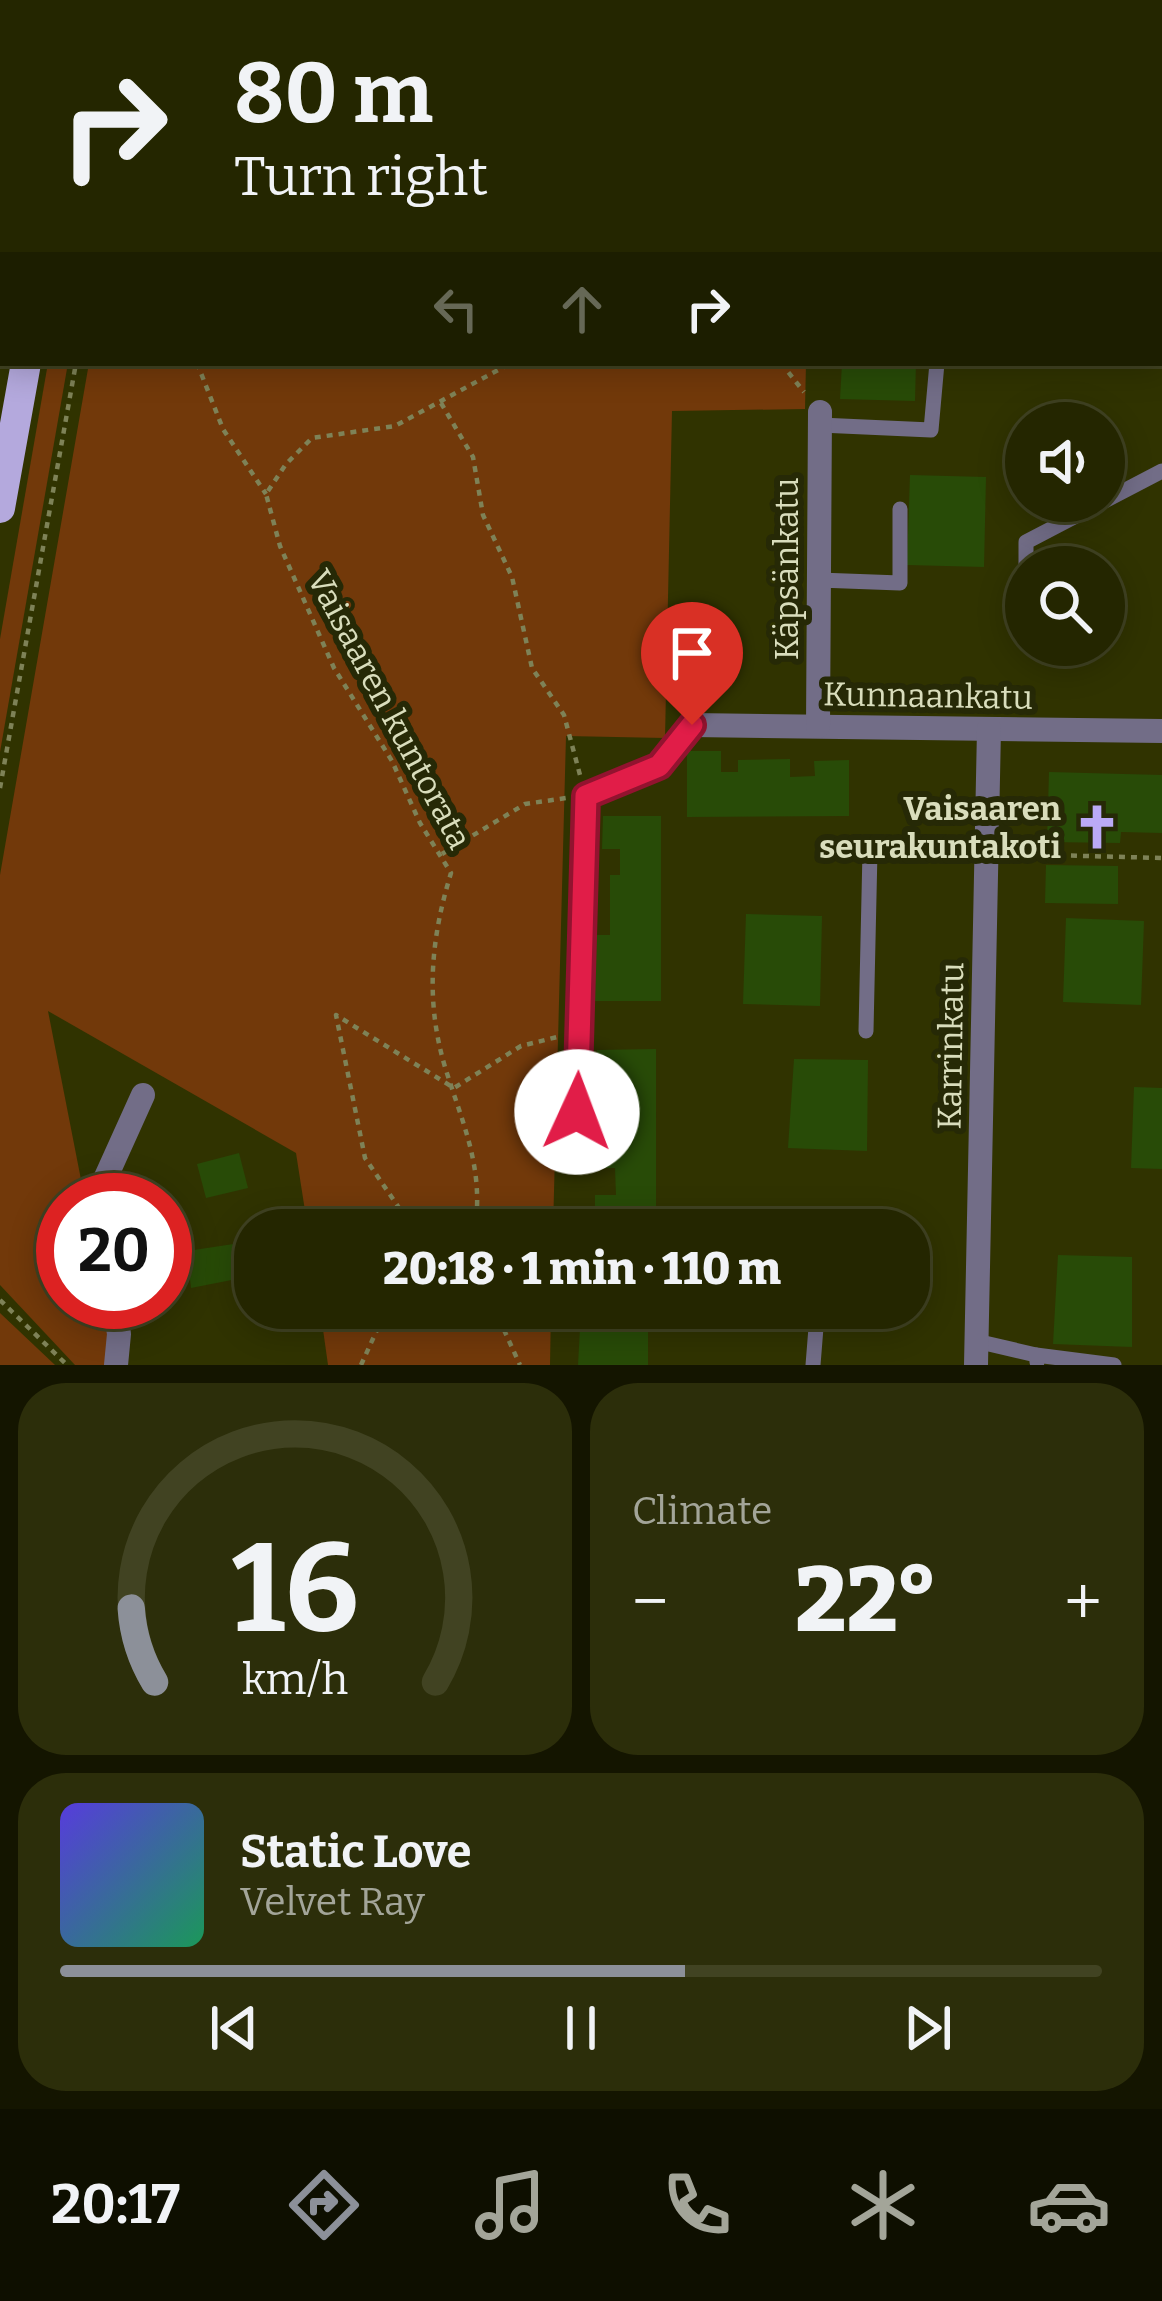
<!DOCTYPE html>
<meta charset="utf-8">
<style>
:root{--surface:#242600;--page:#2c2e0a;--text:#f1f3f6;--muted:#a3a599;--line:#414322;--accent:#8c9099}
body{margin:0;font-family:Bitter,serif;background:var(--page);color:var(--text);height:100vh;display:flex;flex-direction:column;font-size:45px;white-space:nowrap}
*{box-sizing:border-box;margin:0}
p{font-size:39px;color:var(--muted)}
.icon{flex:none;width:66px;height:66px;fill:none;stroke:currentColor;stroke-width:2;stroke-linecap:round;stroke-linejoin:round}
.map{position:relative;height:1365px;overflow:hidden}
.drawer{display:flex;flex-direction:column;gap:18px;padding:18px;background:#141500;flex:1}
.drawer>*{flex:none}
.banner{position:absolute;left:0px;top:0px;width:1164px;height:366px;box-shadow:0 6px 30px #0003,0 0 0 3px var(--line);background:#242600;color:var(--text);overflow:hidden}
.fabs{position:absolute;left:1005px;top:402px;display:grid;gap:24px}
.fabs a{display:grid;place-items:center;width:120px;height:120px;border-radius:50%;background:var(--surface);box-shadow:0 6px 30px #0003,0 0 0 3px var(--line);font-size:60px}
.speed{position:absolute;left:36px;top:1173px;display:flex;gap:24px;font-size:60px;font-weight:700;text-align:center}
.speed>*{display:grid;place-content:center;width:156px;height:156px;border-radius:50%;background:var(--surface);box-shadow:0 6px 30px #0003,0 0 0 3px var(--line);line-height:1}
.speed .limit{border:18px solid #d22;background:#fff;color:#111}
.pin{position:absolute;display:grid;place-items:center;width:102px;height:102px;color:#fff;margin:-123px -51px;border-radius:50% 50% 50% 0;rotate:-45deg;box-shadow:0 0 12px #0007}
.pin .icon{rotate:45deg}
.me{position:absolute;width:132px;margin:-66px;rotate:2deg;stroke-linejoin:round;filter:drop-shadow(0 0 9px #0008)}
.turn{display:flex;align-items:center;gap:42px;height:252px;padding:0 36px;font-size:54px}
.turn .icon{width:156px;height:156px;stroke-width:2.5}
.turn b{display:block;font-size:84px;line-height:102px}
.lanes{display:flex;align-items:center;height:114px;padding:0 36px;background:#0003;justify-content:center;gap:60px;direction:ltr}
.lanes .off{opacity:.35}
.big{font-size:90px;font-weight:800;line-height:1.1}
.drawer .widget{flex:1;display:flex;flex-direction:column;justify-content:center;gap:18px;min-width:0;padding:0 42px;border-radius:48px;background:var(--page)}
.drawer .dial{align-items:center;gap:0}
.dial svg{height:312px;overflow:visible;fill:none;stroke:var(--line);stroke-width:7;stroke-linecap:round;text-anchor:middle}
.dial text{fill:var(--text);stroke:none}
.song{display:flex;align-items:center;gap:36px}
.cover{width:144px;height:144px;border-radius:18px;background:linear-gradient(135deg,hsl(250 70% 55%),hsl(150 70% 35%))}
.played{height:12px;border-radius:6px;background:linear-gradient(90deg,var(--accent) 60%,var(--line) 60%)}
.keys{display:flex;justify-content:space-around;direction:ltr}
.heat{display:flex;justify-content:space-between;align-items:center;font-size:66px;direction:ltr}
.drawer .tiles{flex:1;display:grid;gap:18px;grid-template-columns:1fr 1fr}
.widget:last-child{grid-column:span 2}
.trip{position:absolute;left:234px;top:1209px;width:696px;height:120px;border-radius:48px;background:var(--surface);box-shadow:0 6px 30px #0003,0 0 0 3px var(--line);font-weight:800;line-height:120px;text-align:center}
.tab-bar{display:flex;height:192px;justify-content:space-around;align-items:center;background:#0e0f00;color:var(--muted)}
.tab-bar .icon{width:84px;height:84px}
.tab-bar .on{color:var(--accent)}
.tab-bar b{font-size:54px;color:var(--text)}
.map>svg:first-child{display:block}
.green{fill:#72390a}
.building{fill:#284b07}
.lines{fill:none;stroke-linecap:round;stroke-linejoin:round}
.path{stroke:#7e8257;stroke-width:4.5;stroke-dasharray:6 6;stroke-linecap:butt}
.service{stroke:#726d87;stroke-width:15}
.minor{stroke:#726d87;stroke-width:24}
.primary{stroke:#b4a9dd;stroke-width:30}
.route-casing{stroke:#92132f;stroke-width:30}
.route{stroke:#e11d48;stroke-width:21}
.labels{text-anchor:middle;stroke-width:12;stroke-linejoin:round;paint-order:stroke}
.street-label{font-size:33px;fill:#d9ddbc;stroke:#262906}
.poi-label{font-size:33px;font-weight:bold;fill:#d9ddbc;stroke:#262906;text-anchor:end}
</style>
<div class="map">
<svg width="1162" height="1365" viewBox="0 0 1162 1365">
<rect width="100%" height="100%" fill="#303300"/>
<g class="green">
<path d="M181,0H621L628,3H179Z"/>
<path d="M48,363H68L0,752V639Z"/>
<path d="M89,363H806L805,409L672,411L665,738L566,736L553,1230H308L296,1153L48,1011L85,1200H63V1302H104L116,1365H75L0,1285V875Z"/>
<path d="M320,1308H551L550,1365H328Z"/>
<path d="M0,1313L55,1365H0Z"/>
</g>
<g class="building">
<path d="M842,363H916L915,401L840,399Z"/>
<path d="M910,475L986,477L984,567L907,565Z"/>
<path d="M1104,567H1113L1111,648H1104Z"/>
<path d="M687,751H721V772H738V760L790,759V777L815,776L814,761L849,760V816L687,817Z"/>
<path d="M1049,772L1162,775V833L1121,832L1120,843L1047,842Z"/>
<path d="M603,816H661V1001H595V935H610V875H620V849H602Z"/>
<path d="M1046,865L1118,866V904L1045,903Z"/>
<path d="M746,914L822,916L820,1006L743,1004Z"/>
<path d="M1066,918L1144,921L1141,1005L1063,1002Z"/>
<path d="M656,1049V1230H595V1195H616L615,1168H603V1119H618V1094H597V1050Z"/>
<path d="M794,1059L868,1060L867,1151L788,1148Z"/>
<path d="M1134,1087L1162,1088V1169L1131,1168Z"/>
<path d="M239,1153L248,1188L206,1198L197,1164Z"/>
<path d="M240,1243L247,1277L191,1288L187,1251Z"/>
<path d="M1058,1255L1132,1257V1347L1053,1344Z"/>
<path d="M720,1308H794V1320L720,1317Z"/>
<path d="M581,1309L648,1310V1365H578Z"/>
</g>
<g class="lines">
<g class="path">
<path d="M685,0L690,3"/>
<path d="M157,3L158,0"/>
<path d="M1161,140H1162"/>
<path d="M1161,145H1162"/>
<path d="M197,363L223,429L266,494"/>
<path d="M781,363L804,392"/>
<path d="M441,403L473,457L483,515L512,577L532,668L564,715L580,775"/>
<path d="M842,699L998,701"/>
<path d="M0,788L76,363"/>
<path d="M442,854L525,804L566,798"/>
<path d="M1011,854L1162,858"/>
<path d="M409,1230L410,1224L365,1158L336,1015L454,1088L521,1046L557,1037"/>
<path d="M475,1230C484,1167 463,1125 445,1067C425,1000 431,938 451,873L420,823L392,761L334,668L280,546L266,494L286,464L312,438L395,426L511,363"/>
<path d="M0,1300L67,1365"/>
<path d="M494,1308L520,1365"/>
<path d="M361,1365L387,1308"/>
</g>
<g class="service">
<path d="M639,0L642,3"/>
<path d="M987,0L992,3"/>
<path d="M442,3L444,0"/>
<path d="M1161,59H1162"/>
<path d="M1161,217H1162"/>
<path d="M820,425L931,430L937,363"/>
<path d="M1026,567V542L1162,471"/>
<path d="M819,580L900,583V509"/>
<path d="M866,1031L870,851L960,852"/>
<path d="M576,1153L586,796L659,766L692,725"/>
<path d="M976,1341L1036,1355L1037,1362"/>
<path d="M1036,1355L1114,1365"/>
<path d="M813,1365L817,1315"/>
</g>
<g class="minor">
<path d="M692,725L1162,731"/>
<path d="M818,726L820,412"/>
<path d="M99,1200L101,1188L143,1095"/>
<path d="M114,1302L119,1334L116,1365"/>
<path d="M976,1365L989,729"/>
</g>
<g class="primary">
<path d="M26,3V0"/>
<path d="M76,3V0"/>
<path d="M0,220L3,196"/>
<path d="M0,508L26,363"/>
</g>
</g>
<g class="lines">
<g class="route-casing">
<path id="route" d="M577,1112L586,796L659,766L692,725"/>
</g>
<use href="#route" class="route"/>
</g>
<defs>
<g id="church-bare" transform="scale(3.6)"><path d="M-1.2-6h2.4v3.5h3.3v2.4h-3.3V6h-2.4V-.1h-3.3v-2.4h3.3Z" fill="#bbaaf6" stroke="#262906" stroke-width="2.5" paint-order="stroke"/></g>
</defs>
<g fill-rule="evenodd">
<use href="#church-bare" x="1097" y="827"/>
</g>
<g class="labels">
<g class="street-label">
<text transform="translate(786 569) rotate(-90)" y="12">Käpsänkatu</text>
<text transform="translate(928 695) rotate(1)" y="12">Kunnaankatu</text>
<text transform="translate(390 709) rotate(62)" y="12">Vaisaaren kuntorata</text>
<text transform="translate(950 1046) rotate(-89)" y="12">Karrinkatu</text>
</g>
<g class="poi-label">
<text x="1061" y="820">Vaisaaren<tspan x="1061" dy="38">seurakuntakoti</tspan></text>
</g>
</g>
</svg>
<div class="fabs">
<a><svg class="icon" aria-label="sound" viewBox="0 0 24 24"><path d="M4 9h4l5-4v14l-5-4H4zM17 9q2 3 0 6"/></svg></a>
<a><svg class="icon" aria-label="search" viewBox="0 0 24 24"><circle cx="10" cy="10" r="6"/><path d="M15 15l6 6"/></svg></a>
</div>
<div class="speed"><div class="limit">20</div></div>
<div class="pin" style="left:692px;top:725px;background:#d93025"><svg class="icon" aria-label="arrive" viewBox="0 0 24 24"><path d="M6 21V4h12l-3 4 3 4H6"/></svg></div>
<svg class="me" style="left:577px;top:1112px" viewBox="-20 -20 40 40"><circle r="19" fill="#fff"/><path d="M0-13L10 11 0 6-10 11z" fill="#e11d48"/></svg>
<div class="trip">20:18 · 1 min · 110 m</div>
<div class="banner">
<div class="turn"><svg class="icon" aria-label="right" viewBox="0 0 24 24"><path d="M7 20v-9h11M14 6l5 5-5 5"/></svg><div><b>80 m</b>Turn right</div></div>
<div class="lanes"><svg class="icon off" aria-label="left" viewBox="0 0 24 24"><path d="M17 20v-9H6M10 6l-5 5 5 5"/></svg><svg class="icon off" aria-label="ahead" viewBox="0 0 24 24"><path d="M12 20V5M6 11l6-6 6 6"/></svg><svg class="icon" aria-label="right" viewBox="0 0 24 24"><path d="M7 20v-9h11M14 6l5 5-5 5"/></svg></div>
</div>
</div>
<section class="drawer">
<div class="tiles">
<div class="widget dial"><svg viewBox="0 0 100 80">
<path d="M14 69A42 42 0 1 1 86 69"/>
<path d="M14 69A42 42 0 0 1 8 50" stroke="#8c9099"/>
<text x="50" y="56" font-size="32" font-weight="700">16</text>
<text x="50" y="72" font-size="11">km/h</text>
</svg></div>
<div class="widget"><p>Climate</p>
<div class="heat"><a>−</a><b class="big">22°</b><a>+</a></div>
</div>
<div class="widget">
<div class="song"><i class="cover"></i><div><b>Static Love</b><p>Velvet Ray</p></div></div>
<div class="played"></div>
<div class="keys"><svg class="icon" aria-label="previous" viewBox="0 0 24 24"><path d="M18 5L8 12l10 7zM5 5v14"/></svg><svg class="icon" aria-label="pause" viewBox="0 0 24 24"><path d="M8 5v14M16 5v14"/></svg><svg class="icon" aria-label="next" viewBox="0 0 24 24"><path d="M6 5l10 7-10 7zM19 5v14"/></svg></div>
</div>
</div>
</section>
<nav class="tab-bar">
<b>20:17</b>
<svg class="icon on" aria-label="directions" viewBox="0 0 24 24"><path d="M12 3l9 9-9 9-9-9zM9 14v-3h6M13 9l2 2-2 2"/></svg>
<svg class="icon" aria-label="music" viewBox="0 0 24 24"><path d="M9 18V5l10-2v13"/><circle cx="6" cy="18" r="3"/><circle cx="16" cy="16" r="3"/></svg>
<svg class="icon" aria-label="phone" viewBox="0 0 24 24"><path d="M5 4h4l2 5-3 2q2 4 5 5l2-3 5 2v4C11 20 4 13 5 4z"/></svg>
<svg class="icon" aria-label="climate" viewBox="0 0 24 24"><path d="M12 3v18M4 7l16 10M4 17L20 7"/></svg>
<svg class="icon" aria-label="car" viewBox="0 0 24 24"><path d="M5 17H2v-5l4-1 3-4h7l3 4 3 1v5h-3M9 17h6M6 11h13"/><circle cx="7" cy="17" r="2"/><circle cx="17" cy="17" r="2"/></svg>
</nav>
